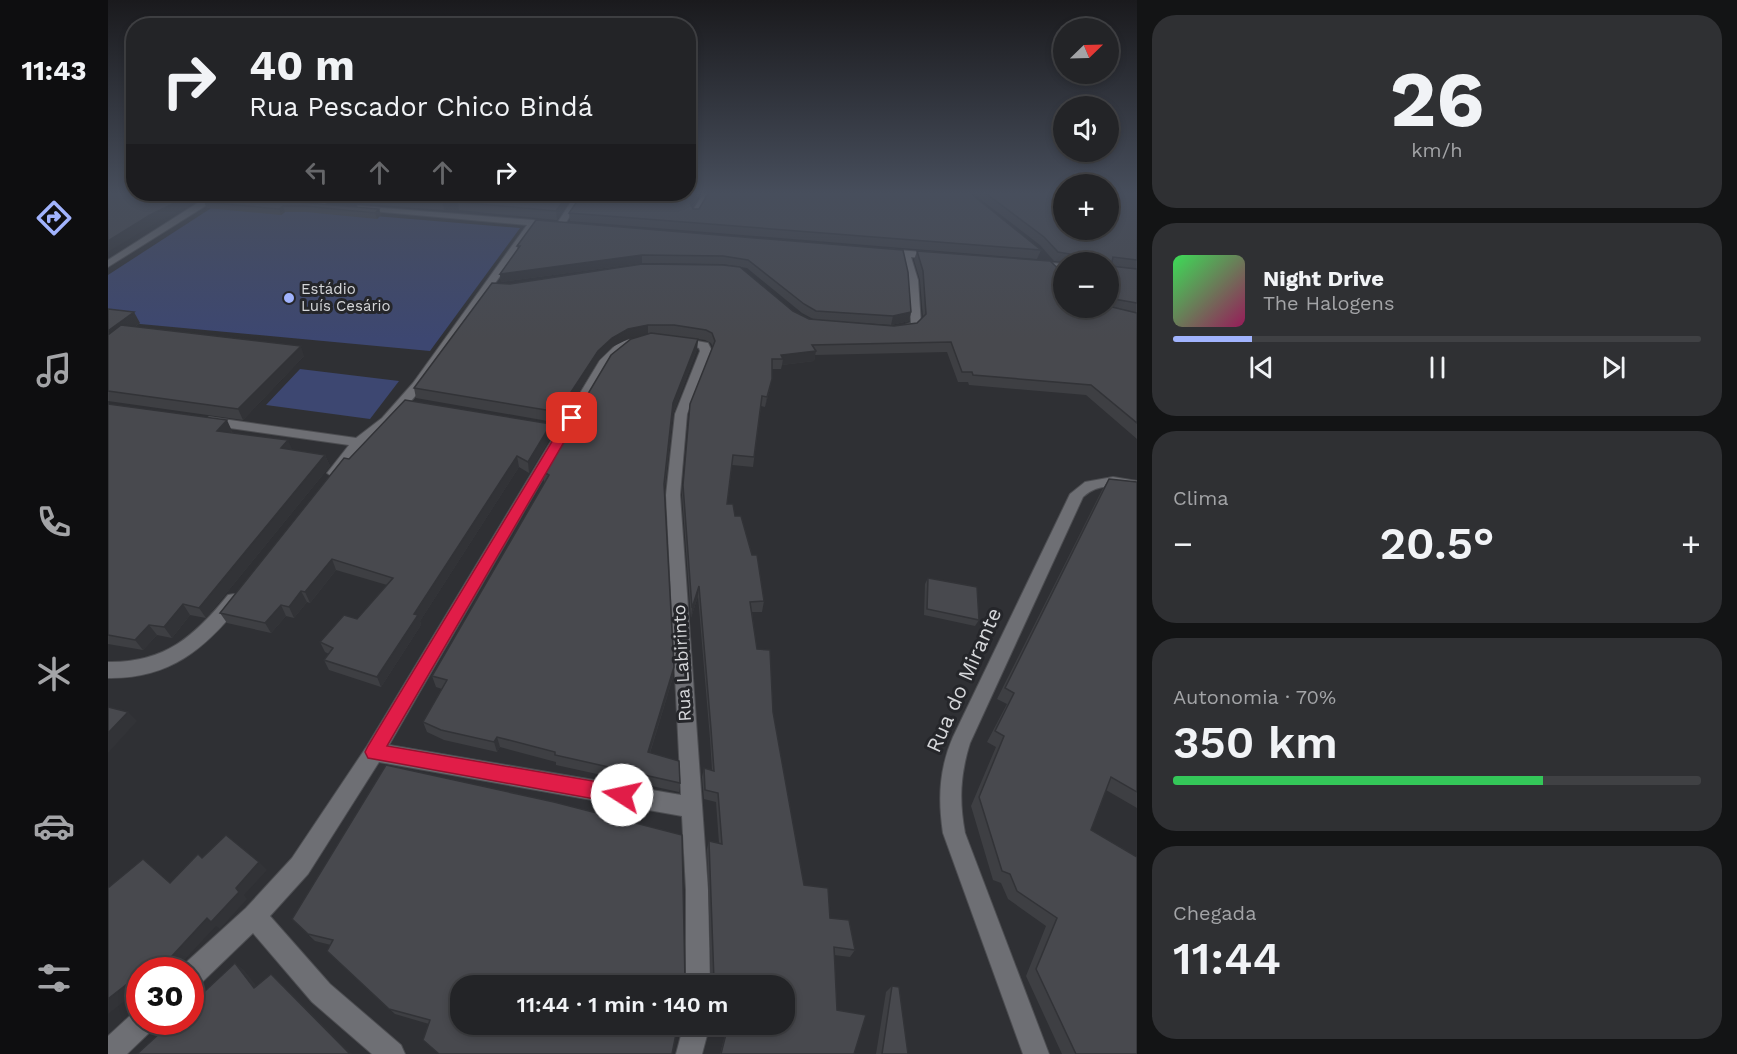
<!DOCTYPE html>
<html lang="pt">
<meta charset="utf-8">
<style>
:root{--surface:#232427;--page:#2f3033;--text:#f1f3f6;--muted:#a3a4a7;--line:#404144;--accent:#a1b3fd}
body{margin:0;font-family:"Work Sans",sans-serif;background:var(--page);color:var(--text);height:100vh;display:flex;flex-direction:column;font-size:22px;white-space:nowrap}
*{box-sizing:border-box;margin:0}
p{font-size:20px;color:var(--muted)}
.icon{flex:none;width:33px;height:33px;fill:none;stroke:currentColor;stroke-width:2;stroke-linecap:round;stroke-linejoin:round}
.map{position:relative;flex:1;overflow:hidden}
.sheet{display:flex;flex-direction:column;gap:15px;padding:15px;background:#131415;width:600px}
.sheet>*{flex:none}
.top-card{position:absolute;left:18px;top:18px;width:570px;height:183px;border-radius:24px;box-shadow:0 3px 9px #0003,0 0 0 2px var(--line);background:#232427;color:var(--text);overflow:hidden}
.needle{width:39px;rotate:67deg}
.controls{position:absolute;left:945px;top:18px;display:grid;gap:12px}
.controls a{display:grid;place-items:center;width:66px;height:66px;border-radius:50%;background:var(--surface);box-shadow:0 3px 9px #0003,0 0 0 2px var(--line);font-size:30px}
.speed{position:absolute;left:18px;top:957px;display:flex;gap:12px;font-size:30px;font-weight:700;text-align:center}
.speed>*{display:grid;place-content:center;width:78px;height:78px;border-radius:50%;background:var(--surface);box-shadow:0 3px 9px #0003,0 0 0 2px var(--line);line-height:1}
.speed .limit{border:9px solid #d22;background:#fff;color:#111}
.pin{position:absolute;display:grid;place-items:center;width:51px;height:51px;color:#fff;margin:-26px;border-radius:12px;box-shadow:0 3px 9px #0006}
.me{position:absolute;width:66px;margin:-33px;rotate:280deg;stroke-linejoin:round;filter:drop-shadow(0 0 4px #0008)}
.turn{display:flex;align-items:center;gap:21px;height:126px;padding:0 24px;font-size:27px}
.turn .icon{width:78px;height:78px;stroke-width:2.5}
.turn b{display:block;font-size:42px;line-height:51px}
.lanes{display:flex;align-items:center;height:57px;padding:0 24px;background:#0003;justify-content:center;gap:30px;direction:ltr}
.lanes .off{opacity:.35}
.big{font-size:45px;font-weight:600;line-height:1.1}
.sheet .tile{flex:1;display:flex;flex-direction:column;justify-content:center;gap:9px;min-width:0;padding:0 21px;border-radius:24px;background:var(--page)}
.sheet .dial{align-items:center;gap:0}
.dial b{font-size:78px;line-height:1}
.song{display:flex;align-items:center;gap:18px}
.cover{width:72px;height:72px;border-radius:9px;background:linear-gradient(135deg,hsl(130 70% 55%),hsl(330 70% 35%))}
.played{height:6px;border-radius:3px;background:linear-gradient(90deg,var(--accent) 15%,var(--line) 15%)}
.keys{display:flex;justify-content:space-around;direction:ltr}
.heat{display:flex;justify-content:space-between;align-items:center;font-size:33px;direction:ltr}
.charge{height:9px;border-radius:4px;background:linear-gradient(90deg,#34c759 70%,var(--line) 0)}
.trip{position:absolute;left:342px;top:975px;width:345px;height:60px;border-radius:24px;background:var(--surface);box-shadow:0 3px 9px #0003,0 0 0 2px var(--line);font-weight:600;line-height:60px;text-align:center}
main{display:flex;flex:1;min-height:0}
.dock{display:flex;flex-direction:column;width:108px;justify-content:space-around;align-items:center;background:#0e0e10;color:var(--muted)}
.dock .icon{width:42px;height:42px}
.dock .current{color:var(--accent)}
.dock b{font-size:27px;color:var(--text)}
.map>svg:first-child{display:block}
.green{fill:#3d4771}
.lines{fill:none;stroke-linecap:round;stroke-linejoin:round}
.minor-casing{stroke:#4c4d51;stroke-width:2}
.minor{fill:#6e6f74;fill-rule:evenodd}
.wall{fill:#3e3f43}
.shaded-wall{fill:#323337}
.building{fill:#48494e;stroke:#323337;stroke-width:1.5}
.route{fill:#e11d48;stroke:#92132f;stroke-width:1.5}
.poi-dot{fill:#a1b3fd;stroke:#25262a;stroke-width:2}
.labels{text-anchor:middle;stroke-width:6;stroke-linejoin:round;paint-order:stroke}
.far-poi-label{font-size:15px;fill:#d6d7da;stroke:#25262a;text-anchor:start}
.street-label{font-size:18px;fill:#d6d7da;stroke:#25262a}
.near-street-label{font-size:21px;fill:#d6d7da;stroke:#25262a}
</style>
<main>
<nav class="dock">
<b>11:43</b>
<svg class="icon current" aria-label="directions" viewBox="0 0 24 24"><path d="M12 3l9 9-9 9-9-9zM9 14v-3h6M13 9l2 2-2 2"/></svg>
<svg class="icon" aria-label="music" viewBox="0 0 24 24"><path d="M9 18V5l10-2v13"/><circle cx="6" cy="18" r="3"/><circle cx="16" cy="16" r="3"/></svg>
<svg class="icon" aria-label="phone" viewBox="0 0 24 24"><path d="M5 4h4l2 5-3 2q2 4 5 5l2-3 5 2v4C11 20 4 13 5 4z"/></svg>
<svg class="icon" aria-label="climate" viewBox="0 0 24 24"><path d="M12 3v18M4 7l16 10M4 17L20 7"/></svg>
<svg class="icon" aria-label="car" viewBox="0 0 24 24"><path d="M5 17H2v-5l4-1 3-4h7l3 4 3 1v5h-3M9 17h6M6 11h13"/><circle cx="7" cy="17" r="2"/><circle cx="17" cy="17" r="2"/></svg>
<svg class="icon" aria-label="filters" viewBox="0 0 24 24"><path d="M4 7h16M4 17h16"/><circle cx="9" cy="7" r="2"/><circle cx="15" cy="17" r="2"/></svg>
</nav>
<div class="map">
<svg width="1029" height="1054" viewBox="0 0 1029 1054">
<rect width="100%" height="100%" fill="#2f3034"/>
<g class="green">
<path d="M111,203L412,228L322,351L0,321V275Z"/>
<path d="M192,369L291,381L262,419L158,405Z"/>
</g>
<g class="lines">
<g class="minor-casing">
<g id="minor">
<path d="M597,192H605L590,215H584L583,213Z"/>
<path d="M80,194H112L131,197L127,199L110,198L0,267V260L99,197Z"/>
<path d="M182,194H205L219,205L212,207L200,197Z"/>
<path d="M468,194H476L455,227L427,226L313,389L284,424L255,445L231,476L226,478L219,473L241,445L101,425L95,421L101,417L248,438L274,418L305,383L419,225L253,210L249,208L250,206L425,220L448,225Z"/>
<path d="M776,249L827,253L832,256L827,259L803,257L810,280L813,324C807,331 794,336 786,329L803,323L800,280L794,256L773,254L771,252Z"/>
<path d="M929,262L956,264V270L926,267V263Z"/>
<path d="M536,336L540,337V341L519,346L501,364L281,745L573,795L558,495L567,414L592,351L591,348L566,341L572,338L600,343L604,351L579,414L572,495L600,890L602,986H578V890L574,816L271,762L200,874L162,916L222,984L293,1045L297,1054H264L204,1002L145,933L91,985L82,988V970H72L73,967L138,908L184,858L259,746L492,360L511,342Z"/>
<path d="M1005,477L1029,481V491C1010,486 991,482 975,497L862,743C852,775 851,801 857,833L941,1054H915L835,833C830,799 831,769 845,737L962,494L977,482Z"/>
<path d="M126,594L132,595L134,600L132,605C96,650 61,679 0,678V662C56,663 86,637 120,595Z"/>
<path d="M32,1010V1022H46L43,1031L19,1054H0V1036L25,1013Z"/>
<path d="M576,1024H602L594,1054H568Z"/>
</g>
</g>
<use href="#minor" class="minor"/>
</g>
<g class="wall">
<path d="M594,192L584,208L585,209L933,250L929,259L462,221L461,213Z"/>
<path d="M863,192H1029V439L978,395L861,385L860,382H850L839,352L707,355L706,361L674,365L673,369H664L662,389L657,407L653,406L645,467L624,465L619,504L627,516L656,601L654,612H644L649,649L665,712L696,885L747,950L742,957L726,955L729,1010L746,1054H612L617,1035L602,1031L603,1024H676V986L321,1024L287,1014L219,951L223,945L207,941L184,919L577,980L580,982H603L599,849L601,841L611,843L608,802L596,799L594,777L596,768L604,770L602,739L590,596L583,618L574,495L582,404L605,347L603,343L597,340L590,339L589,349L565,414L557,488L565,677L542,753L572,783L571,792L448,765V762L392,747L389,752L336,740L319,732L315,722L334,689L328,687L324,676L437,482H436L434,471L528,337L520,339L504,347L490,361L451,423L308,398L306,388L384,283L685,311L701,319L786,326L809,323L815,318L812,280L806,260L809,251L956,308H1000V262H958L946,261L932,245Z"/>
<path d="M133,194H350L336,210Z"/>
<path d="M466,194L449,220L351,210L350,202Z"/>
<path d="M96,202L271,209L273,215L269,219L198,212H177L173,215L99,208Z"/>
<path d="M409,246L795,250L803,312L801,321L783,325L707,320L694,313L639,268L614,264L534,263L393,282L392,274L410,250Z"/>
<path d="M0,309L32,323L27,327L196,356L135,420L0,401Z"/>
<path d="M0,404L124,431L123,432L184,450L217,455L222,466L98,618L82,615L64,638L49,635L35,650L0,644Z"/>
<path d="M444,435L421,473L411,467L312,621L313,625L273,687L221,670L216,660L221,654L217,652L212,642L249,619L279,585L228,570L202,603L199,602L186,618L178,616L163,633L119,623L112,613L241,459Z"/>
<path d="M1001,479L1029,482V808L998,790L983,830L1029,1054H954L918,976L938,926L900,899L893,883L885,880L863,806L888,747L879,742L899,704L889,699L994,490Z"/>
<path d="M820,578L871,620L867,626L816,615L817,584Z"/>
<path d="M784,986L800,1054H768L778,992Z"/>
</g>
<g class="shaded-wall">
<path d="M590,192H594L581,212L582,203Z"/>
<path d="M85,194H90L93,199L46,224L0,252V241L42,215Z"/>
<path d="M342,194H350L336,210L335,202Z"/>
<path d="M460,194H466L449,220L448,211Z"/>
<path d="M175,206L177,212L173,215L171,209Z"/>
<path d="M271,209L273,215L269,219L267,213Z"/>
<path d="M534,255V263L393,282L392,274Z"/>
<path d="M26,312L32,323L0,346V331Z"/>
<path d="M803,312L801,321L783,325L785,316Z"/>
<path d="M540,325V335L520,339L504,347L490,361L451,423L450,412L490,351L504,338L520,329Z"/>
<path d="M590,339L589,349L565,414L556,495L565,403Z"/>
<path d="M193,346L196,356L135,420L130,409Z"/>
<path d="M708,351L706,361L674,365L675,359L673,355Z"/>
<path d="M664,379L662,389L657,407L659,397Z"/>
<path d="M119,420L124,431L114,441L109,431Z"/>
<path d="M443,424L444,435L421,473L420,462Z"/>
<path d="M180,440L185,451L173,448Z"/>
<path d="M217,455L222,466L98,618L91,608Z"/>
<path d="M409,456L411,467L312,621L313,625L273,687L269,677L306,614Z"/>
<path d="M224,559L228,570L202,603L197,592Z"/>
<path d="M591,586L590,596L583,618L584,608Z"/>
<path d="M193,591L199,602L186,618L181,607Z"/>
<path d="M75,604L82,615L64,638L56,627Z"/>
<path d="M173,605L178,616L163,633L157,623Z"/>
<path d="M41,625L49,635L35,650L27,640Z"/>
<path d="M566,667L565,677L539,762L540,752Z"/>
<path d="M20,712L29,721L0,753V733Z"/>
<path d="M389,737L392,747L389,752L386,742Z"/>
<path d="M151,862L159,870L136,895L139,899L112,929L108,926L67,970H51Z"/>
<path d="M127,963L136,970L155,994L146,988Z"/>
<path d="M41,965L50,970H36Z"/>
<path d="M163,974L171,981L244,1054H242Z"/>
<path d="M32,975V993L28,992L0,1014V999Z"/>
</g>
<g class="building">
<path d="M0,192H26V194H85L42,215L0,241Z"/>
<path d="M580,192H590L582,203L585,209H591L601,192H861L933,250L461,213L474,194H580Z"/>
<path d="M876,192H956V230H1000V192H1029V260L1005,257L1003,266L1029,269V303L1000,298V262H961L962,254L950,252L936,237Z"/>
<path d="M230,194H342L335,202Z"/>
<path d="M357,194H460L448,211L350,202Z"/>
<path d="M107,195L271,209L267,213L197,206H175L171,209L96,202Z"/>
<path d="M428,220L795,250L800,272L803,312L785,316L708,311L696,304L640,260L615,256L534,255L392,274L412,246H409Z"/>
<path d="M809,251L942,261L956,274V308H1000V306L1029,313V423L983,385L865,375L864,372H854L843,342L704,345L708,351L673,355L675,359H664V379L659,397L654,396L646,457L625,455L619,504H625L627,516H633L644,555H649L656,601L642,602L649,649L662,650L665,712L696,885L720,888L722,918L741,920L747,950L726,947L729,1010L758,1015L746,1054H613L619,1030L605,1026V1024H676V986H352V1024H570L564,1054H331L315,1040L322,1020L281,1009L219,951L225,940L200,934L184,919L278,765L446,802L574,835L577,980L580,982L606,981L601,841L614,844L610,793L597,790L596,768L606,771L603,729L591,586L584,608L575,485L582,404L607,341L604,333L598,330L566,325H540L520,329L504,338L490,351L450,412L306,388L384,283L402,284L534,264L615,265L632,267L685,311L701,319L786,326L809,323L818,314L815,271Z"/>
<path d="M0,309L26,312L0,331Z"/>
<path d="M13,325L193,346L130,409L0,391V335Z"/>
<path d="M543,333L590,339L565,403L556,484L566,667L540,752L571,761L572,783L447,755V752L389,737L386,742L333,730L315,722L339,680L324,676L441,475L434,471L503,355L523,339Z"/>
<path d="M297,400L443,424L420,462L409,456L306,614L310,615L269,677L216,660L225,648L212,642L236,615L249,619L285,578L224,559L197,592L193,591L181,607L173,605L157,623L112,613L236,458L241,459Z"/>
<path d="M0,404L119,420L109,431L180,440L173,448L217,455L91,608L75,604L56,627L41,625L27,640L0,635Z"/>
<path d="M1001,479L1029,482V792L1003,777L983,830L1029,857V1054H968L928,969L949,918L909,891L902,874L894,871L871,797L896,736L887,731L906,693L897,688Z"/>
<path d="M820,578L869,587L871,620L819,609Z"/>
<path d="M0,707L20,712L0,733Z"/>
<path d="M118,835L151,862L128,888L131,892L103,922L99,918L51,970H47L41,965L36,970H32V975L19,987L18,985L0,999V888L35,859L62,883L90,854L94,858Z"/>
<path d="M127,963L146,988L163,974L242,1054H29L64,1022H82V1005Z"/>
<path d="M784,986L791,987L800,1054H774Z"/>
</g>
<linearGradient id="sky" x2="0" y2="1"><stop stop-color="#1a1a1d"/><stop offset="0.57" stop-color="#474e5c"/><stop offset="1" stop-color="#474e5c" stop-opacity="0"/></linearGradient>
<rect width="1029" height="339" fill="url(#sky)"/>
<path class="route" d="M460,415L470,418L279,746L514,786L521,788L524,795L521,801L514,804L260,758L257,752L260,746Z"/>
<circle class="poi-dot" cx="181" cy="298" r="6"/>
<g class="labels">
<g class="far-poi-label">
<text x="193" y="294">Estádio<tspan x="193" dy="17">Luís Cesário</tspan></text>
</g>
<g class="street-label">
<text transform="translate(574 663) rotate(-93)" y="6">Rua Labirinto</text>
</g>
<g class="near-street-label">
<text transform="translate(856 680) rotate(-66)" y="7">Rua do Mirante</text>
</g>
</g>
</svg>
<div class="controls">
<a><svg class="needle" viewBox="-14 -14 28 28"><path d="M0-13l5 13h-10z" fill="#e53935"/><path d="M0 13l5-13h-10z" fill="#a3a4a7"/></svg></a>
<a><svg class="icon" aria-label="sound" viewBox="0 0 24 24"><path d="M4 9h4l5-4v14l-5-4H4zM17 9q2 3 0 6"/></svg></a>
<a>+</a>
<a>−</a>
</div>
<div class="speed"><div class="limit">30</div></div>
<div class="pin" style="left:464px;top:418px;background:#d93025"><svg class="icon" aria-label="arrive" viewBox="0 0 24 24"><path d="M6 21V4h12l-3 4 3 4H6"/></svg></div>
<svg class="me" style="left:514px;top:795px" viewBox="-20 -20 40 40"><circle r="19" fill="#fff"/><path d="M0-13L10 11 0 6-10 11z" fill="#e11d48"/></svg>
<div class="trip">11:44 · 1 min · 140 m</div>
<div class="top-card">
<div class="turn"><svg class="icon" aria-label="right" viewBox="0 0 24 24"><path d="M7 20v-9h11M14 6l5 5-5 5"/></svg><div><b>40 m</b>Rua Pescador Chico Bindá</div></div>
<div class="lanes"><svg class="icon off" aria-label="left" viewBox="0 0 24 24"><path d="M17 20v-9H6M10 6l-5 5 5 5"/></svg><svg class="icon off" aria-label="ahead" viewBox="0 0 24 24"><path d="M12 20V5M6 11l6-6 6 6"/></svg><svg class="icon off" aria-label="ahead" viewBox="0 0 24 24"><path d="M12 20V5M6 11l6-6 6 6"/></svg><svg class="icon" aria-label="right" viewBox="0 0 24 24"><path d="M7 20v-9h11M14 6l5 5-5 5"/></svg></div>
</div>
</div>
<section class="sheet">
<div class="tile dial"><b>26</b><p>km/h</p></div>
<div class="tile">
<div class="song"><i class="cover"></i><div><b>Night Drive</b><p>The Halogens</p></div></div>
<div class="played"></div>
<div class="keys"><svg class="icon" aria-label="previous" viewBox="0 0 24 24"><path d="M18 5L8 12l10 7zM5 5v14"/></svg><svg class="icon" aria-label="pause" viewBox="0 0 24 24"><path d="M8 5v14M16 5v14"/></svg><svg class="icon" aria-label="next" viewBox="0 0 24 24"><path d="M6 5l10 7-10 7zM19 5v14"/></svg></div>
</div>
<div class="tile"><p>Clima</p>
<div class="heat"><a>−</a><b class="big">20.5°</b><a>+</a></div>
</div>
<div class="tile"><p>Autonomia · 70%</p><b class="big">350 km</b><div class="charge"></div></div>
<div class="tile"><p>Chegada</p><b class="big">11:44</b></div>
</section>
</main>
